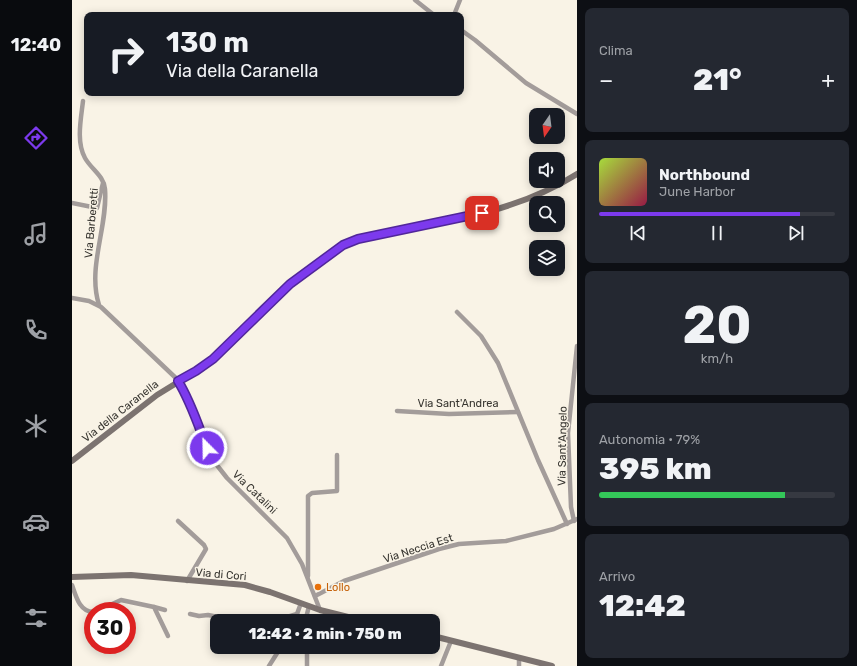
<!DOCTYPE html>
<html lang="it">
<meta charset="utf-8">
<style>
:root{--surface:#171b24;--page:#242831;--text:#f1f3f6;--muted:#9ea1a6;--line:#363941;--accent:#7c3aed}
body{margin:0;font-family:Rubik,sans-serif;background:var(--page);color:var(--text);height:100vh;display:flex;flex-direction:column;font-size:15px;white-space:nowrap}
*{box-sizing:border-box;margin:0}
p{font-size:13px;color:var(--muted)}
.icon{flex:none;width:22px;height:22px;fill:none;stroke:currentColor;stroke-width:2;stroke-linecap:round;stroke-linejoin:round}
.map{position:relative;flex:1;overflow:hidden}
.details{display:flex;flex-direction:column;gap:8px;padding:8px;background:#0d0f14;width:280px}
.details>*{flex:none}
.guide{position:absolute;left:12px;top:12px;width:380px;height:84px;border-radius:8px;box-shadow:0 2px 10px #0003;background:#171b24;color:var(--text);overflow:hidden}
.needle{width:26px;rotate:194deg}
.tools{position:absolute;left:457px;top:108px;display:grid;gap:8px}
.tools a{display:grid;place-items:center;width:36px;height:36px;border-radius:8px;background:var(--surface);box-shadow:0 2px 10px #0003;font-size:20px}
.speed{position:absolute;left:12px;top:602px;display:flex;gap:8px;font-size:20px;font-weight:700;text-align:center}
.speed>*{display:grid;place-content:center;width:52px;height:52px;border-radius:50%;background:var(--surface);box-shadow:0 2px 10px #0003;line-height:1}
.speed .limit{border:6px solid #d22;background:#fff;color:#111}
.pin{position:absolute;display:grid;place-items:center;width:34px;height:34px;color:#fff;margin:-17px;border-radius:8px;box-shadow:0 2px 6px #0006}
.me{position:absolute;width:44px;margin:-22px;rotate:337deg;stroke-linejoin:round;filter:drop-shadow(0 0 3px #0008)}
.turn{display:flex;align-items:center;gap:14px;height:84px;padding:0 16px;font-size:18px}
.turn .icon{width:52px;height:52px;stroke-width:2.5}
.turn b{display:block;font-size:28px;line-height:34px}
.big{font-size:30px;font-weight:800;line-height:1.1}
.details .widget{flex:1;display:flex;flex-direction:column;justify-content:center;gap:6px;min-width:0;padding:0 14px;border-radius:8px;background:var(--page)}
.details .dial{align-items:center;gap:0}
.dial b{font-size:52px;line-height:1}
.song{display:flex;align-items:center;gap:12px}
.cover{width:48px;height:48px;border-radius:6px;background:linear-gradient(135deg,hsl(80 70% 55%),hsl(340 70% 35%))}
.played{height:4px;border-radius:2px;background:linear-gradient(90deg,var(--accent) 85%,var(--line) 85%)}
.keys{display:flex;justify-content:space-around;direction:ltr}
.heat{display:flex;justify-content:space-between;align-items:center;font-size:22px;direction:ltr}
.charge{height:6px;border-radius:3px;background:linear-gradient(90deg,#34c759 79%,var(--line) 0)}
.trip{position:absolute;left:138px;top:614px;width:230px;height:40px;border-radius:8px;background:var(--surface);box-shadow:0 2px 10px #0003;font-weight:800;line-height:40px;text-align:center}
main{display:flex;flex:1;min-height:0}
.dock{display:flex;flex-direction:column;width:72px;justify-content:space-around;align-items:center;background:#090b0e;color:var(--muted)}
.dock .icon{width:28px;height:28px}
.dock .current{color:var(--accent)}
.dock b{font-size:18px;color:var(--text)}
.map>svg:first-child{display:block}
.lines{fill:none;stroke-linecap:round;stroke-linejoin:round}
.street{stroke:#a39c9a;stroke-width:4.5}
.secondary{stroke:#7c7370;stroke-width:6}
.route-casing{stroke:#51269a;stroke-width:10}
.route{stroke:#7c3aed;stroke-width:7}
.food-dot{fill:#e8710a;stroke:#f9f3e6;stroke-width:1.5}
.labels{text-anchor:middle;stroke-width:3;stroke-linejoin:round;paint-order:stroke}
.street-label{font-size:11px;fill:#373530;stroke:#f9f3e6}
.food-label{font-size:11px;fill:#c56008;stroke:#f9f3e6;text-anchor:start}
</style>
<main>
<nav class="dock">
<b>12:40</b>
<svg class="icon current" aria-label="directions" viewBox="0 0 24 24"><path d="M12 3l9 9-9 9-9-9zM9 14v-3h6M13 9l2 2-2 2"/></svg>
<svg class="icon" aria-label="music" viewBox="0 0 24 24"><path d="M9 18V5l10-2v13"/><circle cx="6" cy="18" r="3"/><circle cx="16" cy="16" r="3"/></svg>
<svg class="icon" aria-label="phone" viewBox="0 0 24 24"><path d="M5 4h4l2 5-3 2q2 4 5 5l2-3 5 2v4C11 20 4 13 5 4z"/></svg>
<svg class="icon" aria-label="climate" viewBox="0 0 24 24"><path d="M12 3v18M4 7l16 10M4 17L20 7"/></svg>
<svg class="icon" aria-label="car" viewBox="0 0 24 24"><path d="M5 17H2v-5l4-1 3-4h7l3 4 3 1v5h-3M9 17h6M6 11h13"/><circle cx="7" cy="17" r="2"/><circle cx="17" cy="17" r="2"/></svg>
<svg class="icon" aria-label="filters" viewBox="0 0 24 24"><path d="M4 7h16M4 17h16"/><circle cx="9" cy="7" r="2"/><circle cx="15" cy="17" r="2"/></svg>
</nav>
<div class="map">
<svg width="505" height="666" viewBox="0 0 505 666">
<rect width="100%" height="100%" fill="#f9f3e6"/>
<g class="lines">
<g class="street">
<path d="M343,0L362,15"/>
<path d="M382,15L388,0"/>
<path d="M389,30L403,40L454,83L505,114"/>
<path d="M11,101C9,119 4,142 13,158C19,169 32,176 33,189C36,227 15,267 27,305"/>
<path d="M0,203L25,208L31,183"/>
<path d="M0,298L17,301L29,307L107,381L118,401L123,419L144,464L155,478L215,538L230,564L248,610"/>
<path d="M385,312L409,336L426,363L466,460L495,524"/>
<path d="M325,411L377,414L446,412"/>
<path d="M106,521L132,545L134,549L115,581"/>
<path d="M502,521L499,507L496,433L505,346"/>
<path d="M236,576V496L240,493L265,491V455"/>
<path d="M0,585C4,596 7,611 21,612"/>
<path d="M243,596L272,581L367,549L387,544L434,541L482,529L505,519"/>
<path d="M229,603L225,614L229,620L234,618L237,606"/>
<path d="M82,607L93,610"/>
<path d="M25,611L49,600L82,607L96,636"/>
<path d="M118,614L127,616L136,615L166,621"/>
<path d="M202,621L225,614"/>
<path d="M235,647V666"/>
<path d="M197,666L209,647"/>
<path d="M369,666L379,641"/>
<path d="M447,666V658"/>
</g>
<g class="secondary">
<path d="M0,461L85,395L124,371L141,359L226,277L267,247L288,239C361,223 441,215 505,174"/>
<path d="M0,577L59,575L173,585L198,592L248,610L292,621"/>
<path d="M361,636L480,666"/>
</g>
</g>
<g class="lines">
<g class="route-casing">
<path id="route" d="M135,448C126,425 119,402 106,381L124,371L141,359L218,284L271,245L286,239L410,213"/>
</g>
<use href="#route" class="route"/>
</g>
<circle class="food-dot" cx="246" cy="587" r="4"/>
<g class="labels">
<g class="street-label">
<text transform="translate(19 223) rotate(-85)" y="4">Via Barberetti</text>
<text x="386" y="407">Via Sant'Andrea</text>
<text transform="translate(48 411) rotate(-38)" y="4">Via della Caranella</text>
<text transform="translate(490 446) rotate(-89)" y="4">Via Sant'Angelo</text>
<text transform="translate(183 492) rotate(44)" y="4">Via Catalini</text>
<text transform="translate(346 548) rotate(-18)" y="4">Via Neccia Est</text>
<text transform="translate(149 574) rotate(5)" y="4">Via di Cori</text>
</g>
<g class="food-label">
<text x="254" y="591">Lollo</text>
</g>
</g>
</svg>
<div class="tools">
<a><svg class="needle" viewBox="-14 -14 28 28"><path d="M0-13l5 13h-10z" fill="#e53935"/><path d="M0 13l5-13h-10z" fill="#9ea1a6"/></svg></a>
<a><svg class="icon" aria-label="sound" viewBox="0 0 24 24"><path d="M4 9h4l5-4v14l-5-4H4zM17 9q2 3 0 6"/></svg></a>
<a><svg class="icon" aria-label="search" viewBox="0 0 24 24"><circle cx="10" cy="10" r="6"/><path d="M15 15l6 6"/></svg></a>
<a><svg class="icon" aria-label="layers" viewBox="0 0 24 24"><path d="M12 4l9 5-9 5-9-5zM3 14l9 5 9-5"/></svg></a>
</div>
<div class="speed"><div class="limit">30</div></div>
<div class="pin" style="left:410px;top:213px;background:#d93025"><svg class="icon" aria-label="arrive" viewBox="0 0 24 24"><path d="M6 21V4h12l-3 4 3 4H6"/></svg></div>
<svg class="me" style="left:135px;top:448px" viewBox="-20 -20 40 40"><circle r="17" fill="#7c3aed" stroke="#fff" stroke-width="3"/><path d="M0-11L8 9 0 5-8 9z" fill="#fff"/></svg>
<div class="trip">12:42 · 2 min · 750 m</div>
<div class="guide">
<div class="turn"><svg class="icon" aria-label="right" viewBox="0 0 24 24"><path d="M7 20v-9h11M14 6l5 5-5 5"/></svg><div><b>130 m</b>Via della Caranella</div></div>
</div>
</div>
<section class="details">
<div class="widget"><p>Clima</p>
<div class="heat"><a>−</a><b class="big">21°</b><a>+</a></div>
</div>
<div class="widget">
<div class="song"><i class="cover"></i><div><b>Northbound</b><p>June Harbor</p></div></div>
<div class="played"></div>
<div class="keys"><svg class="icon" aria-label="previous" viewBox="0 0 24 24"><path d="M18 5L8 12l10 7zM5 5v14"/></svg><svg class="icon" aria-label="pause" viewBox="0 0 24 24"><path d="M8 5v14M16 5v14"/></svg><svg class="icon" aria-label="next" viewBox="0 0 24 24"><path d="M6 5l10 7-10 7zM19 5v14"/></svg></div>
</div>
<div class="widget dial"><b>20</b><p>km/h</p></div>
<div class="widget"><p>Autonomia · 79%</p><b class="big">395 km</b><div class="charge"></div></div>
<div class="widget"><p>Arrivo</p><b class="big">12:42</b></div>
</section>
</main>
